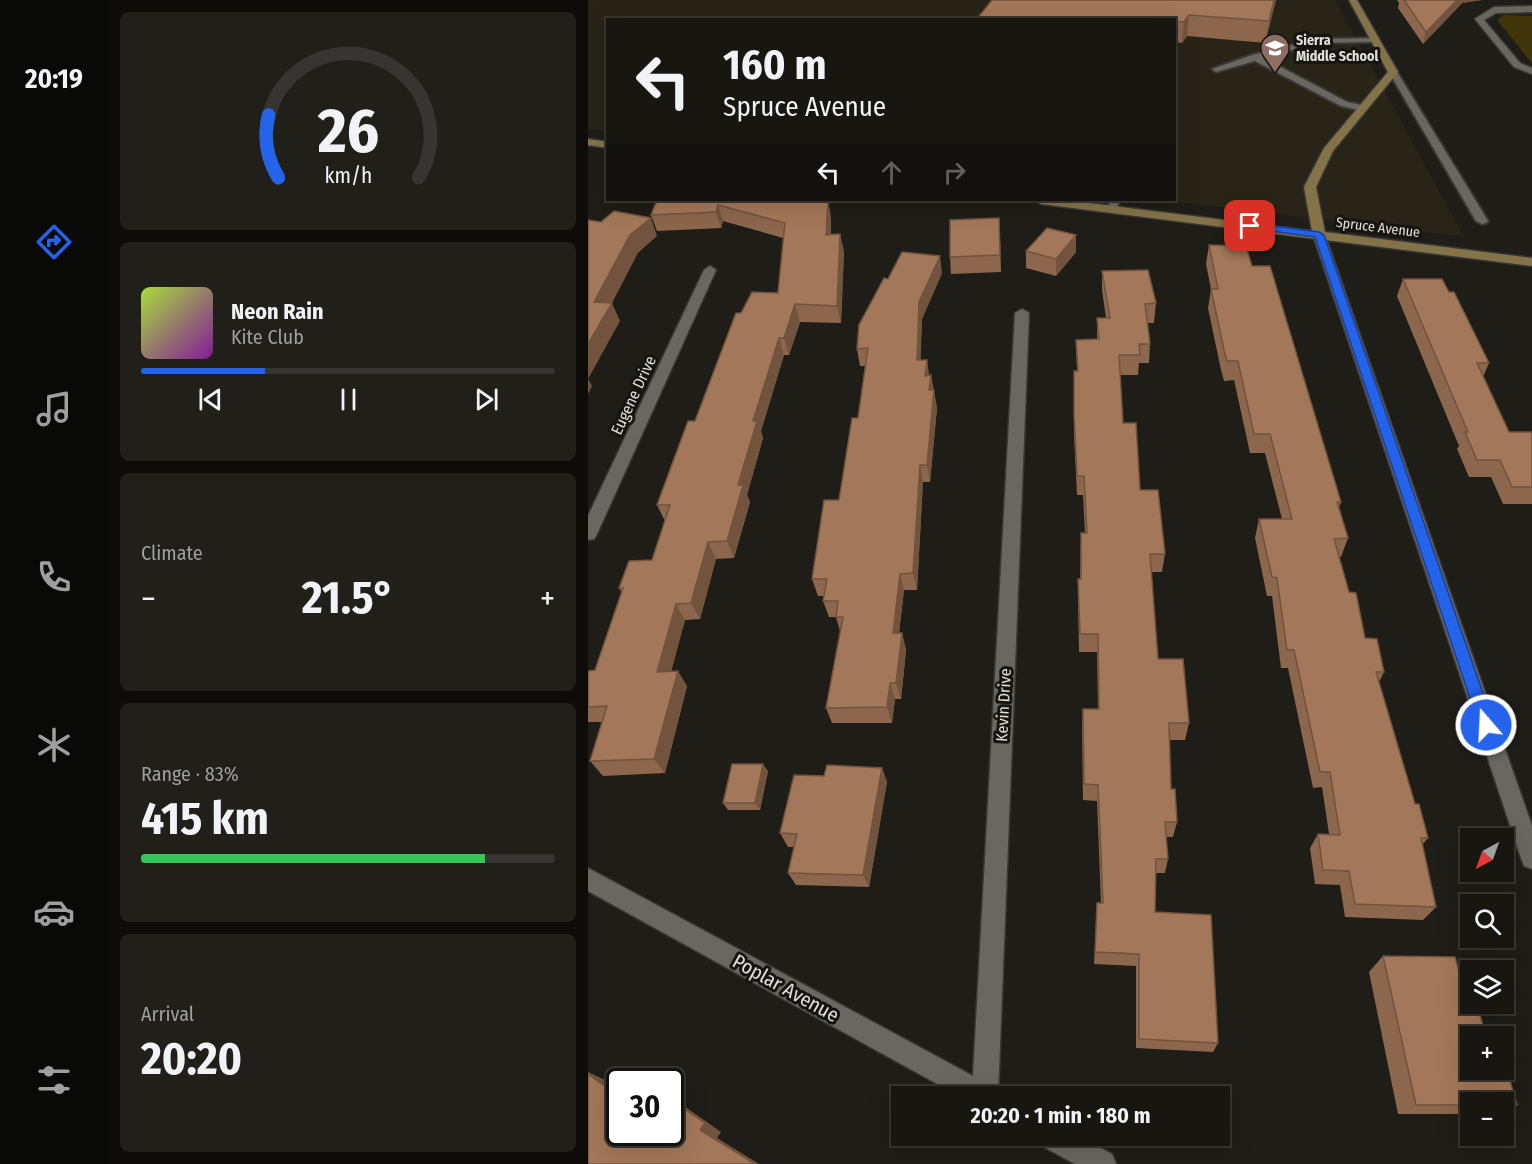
<!DOCTYPE html>
<meta charset="utf-8">
<style>
:root{--surface:#171611;--page:#201f1a;--text:#f1f3f6;--muted:#9e9f9f;--line:#363531;--accent:#2563eb}
body{margin:0;font-family:"Fira Sans Condensed",sans-serif;background:var(--page);color:var(--text);height:100vh;display:flex;flex-direction:column;font-size:22px;white-space:nowrap}
*{box-sizing:border-box;margin:0}
p{font-size:20px;color:var(--muted)}
.icon{flex:none;width:33px;height:33px;fill:none;stroke:currentColor;stroke-width:2;stroke-linecap:round;stroke-linejoin:round}
.map{position:relative;flex:1;overflow:hidden}
.panel{display:flex;flex-direction:column;gap:12px;padding:12px;background:#0d0c09;width:480px}
.panel>*{flex:none}
.hud{position:absolute;left:18px;top:18px;width:570px;height:183px;border-radius:0px;box-shadow:0 6px 24px #0002,0 0 0 2px var(--line);background:#171611;color:var(--text);overflow:hidden}
.needle{width:39px;rotate:221deg}
.fabs{position:absolute;left:872px;top:828px;display:grid;gap:12px}
.fabs a{display:grid;place-items:center;width:54px;height:54px;border-radius:0px;background:var(--surface);box-shadow:0 6px 24px #0002,0 0 0 2px var(--line);font-size:30px}
.speed{position:absolute;left:18px;top:1068px;display:flex;gap:12px;font-size:30px;font-weight:700;text-align:center}
.speed>*{display:grid;place-content:center;width:78px;height:78px;border-radius:50%;background:var(--surface);box-shadow:0 6px 24px #0002,0 0 0 2px var(--line);line-height:1}
.speed .limit{border:3px solid #111;border-radius:9px;background:#fff;color:#111}
.pin{position:absolute;display:grid;place-items:center;width:51px;height:51px;color:#fff;margin:-26px;border-radius:12px;box-shadow:0 3px 9px #0006}
.me{position:absolute;width:66px;margin:-33px;rotate:341deg;stroke-linejoin:round;filter:drop-shadow(0 0 4px #0008)}
.turn{display:flex;align-items:center;gap:21px;height:126px;padding:0 18px;font-size:27px}
.turn .icon{width:78px;height:78px;stroke-width:2.5}
.turn b{display:block;font-size:42px;line-height:51px}
.lanes{display:flex;align-items:center;height:57px;padding:0 18px;background:#0003;justify-content:center;gap:30px;direction:ltr}
.lanes .off{opacity:.35}
.big{font-size:45px;font-weight:700;line-height:1.1}
.panel .widget{flex:1;display:flex;flex-direction:column;justify-content:center;gap:9px;min-width:0;padding:0 21px;border-radius:9px;background:var(--page)}
.panel .dial{align-items:center;gap:0}
.dial svg{height:156px;overflow:visible;fill:none;stroke:var(--line);stroke-width:7;stroke-linecap:round;text-anchor:middle}
.dial text{fill:var(--text);stroke:none}
.song{display:flex;align-items:center;gap:18px}
.cover{width:72px;height:72px;border-radius:9px;background:linear-gradient(135deg,hsl(80 70% 55%),hsl(290 70% 35%))}
.played{height:6px;border-radius:3px;background:linear-gradient(90deg,var(--accent) 30%,var(--line) 30%)}
.keys{display:flex;justify-content:space-around;direction:ltr}
.heat{display:flex;justify-content:space-between;align-items:center;font-size:33px;direction:ltr}
.charge{height:9px;border-radius:4px;background:linear-gradient(90deg,#34c759 83%,var(--line) 0)}
.trip{position:absolute;left:303px;top:1086px;width:339px;height:60px;border-radius:0px;background:var(--surface);box-shadow:0 6px 24px #0002,0 0 0 2px var(--line);font-weight:700;line-height:60px;text-align:center}
main{display:flex;flex:1;min-height:0}
.tab-bar{display:flex;flex-direction:column;width:108px;justify-content:space-around;align-items:center;background:#090907;color:var(--muted)}
.tab-bar .icon{width:42px;height:42px}
.tab-bar .on{color:var(--accent)}
.tab-bar b{font-size:27px;color:var(--text)}
.map>svg:first-child{display:block}
.built{fill:#282418}
.green{fill:#41360b}
.lines{fill:none;stroke-linecap:round;stroke-linejoin:round}
.lane-casing{stroke:#393834;stroke-width:4}
.street-casing{stroke:#393834;stroke-width:3}
.secondary-casing{stroke:#393834;stroke-width:3}
.lane{fill:#696760;fill-rule:evenodd}
.street{fill:#696760;fill-rule:evenodd}
.secondary{fill:#847349;fill-rule:evenodd}
.wall{fill:#8c664d}
.shaded-wall{fill:#72533e}
.building{fill:#a37759;stroke:#72533e;stroke-width:1.5}
.route{fill:#2563eb;stroke:#184099;stroke-width:1.5}
.labels{text-anchor:middle;stroke-width:6;stroke-linejoin:round;paint-order:stroke}
.far-poi-label{font-size:14px;font-weight:bold;fill:#e1e0dc;stroke:#16140e;text-anchor:start}
.far-street-label{font-size:14px;fill:#e1e0dc;stroke:#16140e}
.street-label{font-size:16px;fill:#e1e0dc;stroke:#16140e}
.near-street-label{font-size:20px;fill:#e1e0dc;stroke:#16140e}
</style>
<main>
<nav class="tab-bar">
<b>20:19</b>
<svg class="icon on" aria-label="directions" viewBox="0 0 24 24"><path d="M12 3l9 9-9 9-9-9zM9 14v-3h6M13 9l2 2-2 2"/></svg>
<svg class="icon" aria-label="music" viewBox="0 0 24 24"><path d="M9 18V5l10-2v13"/><circle cx="6" cy="18" r="3"/><circle cx="16" cy="16" r="3"/></svg>
<svg class="icon" aria-label="phone" viewBox="0 0 24 24"><path d="M5 4h4l2 5-3 2q2 4 5 5l2-3 5 2v4C11 20 4 13 5 4z"/></svg>
<svg class="icon" aria-label="climate" viewBox="0 0 24 24"><path d="M12 3v18M4 7l16 10M4 17L20 7"/></svg>
<svg class="icon" aria-label="car" viewBox="0 0 24 24"><path d="M5 17H2v-5l4-1 3-4h7l3 4 3 1v5h-3M9 17h6M6 11h13"/><circle cx="7" cy="17" r="2"/><circle cx="17" cy="17" r="2"/></svg>
<svg class="icon" aria-label="filters" viewBox="0 0 24 24"><path d="M4 7h16M4 17h16"/><circle cx="9" cy="7" r="2"/><circle cx="15" cy="17" r="2"/></svg>
</nav>
<section class="panel">
<div class="widget dial"><svg viewBox="0 0 100 80">
<path d="M14 69A42 42 0 1 1 86 69"/>
<path d="M14 69A42 42 0 0 1 9 37" stroke="#2563eb"/>
<text x="50" y="56" font-size="32" font-weight="700">26</text>
<text x="50" y="72" font-size="11">km/h</text>
</svg></div>
<div class="widget">
<div class="song"><i class="cover"></i><div><b>Neon Rain</b><p>Kite Club</p></div></div>
<div class="played"></div>
<div class="keys"><svg class="icon" aria-label="previous" viewBox="0 0 24 24"><path d="M18 5L8 12l10 7zM5 5v14"/></svg><svg class="icon" aria-label="pause" viewBox="0 0 24 24"><path d="M8 5v14M16 5v14"/></svg><svg class="icon" aria-label="next" viewBox="0 0 24 24"><path d="M6 5l10 7-10 7zM19 5v14"/></svg></div>
</div>
<div class="widget"><p>Climate</p>
<div class="heat"><a>−</a><b class="big">21.5°</b><a>+</a></div>
</div>
<div class="widget"><p>Range · 83%</p><b class="big">415 km</b><div class="charge"></div></div>
<div class="widget"><p>Arrival</p><b class="big">20:20</b></div>
</section>
<div class="map">
<svg width="944" height="1164" viewBox="0 0 944 1164">
<rect width="100%" height="100%" fill="#1f1d17"/>
<path class="built" d="M0,0H747L876,237L573,200H586V20H20L19,131L0,129Z"/>
<path class="green" d="M916,15L944,16V63L909,20Z"/>
<g class="lines">
<g class="lane-casing">
<g id="lane">
<path d="M789,38L790,40L786,42L727,43L676,58L759,102L778,106V110L775,111L753,106L667,61L628,72L624,69L664,55L727,39Z"/>
<path d="M802,70L809,72L900,221L898,223L894,224L888,221L801,72Z"/>
<path d="M521,200H531L529,211H521Z"/>
</g>
</g>
<g class="street-casing">
<g id="street">
<path d="M944,6V12L908,13L896,20L932,63L944,68V74L926,67L887,19L906,7Z"/>
<path d="M731,231L737,235L944,826V869L936,866L933,858L725,235Z"/>
<path d="M122,266L128,270L9,534L6,539L0,540V516L116,270Z"/>
<path d="M434,309L441,313L410,1096H371L0,891V868L385,1076L427,313Z"/>
<path d="M450,1136H490L524,1154L528,1164H487L454,1146Z"/>
</g>
</g>
<g class="secondary-casing">
<g id="secondary">
<path d="M761,0H769L810,72L745,151L728,187L737,232L944,258V266L453,204L447,200H477L724,231L716,187L736,148L800,72Z"/>
<path d="M0,139L20,142V148L0,145Z"/>
</g>
</g>
<use href="#lane" class="lane"/>
<use href="#street" class="street"/>
<use href="#secondary" class="secondary"/>
</g>
<g class="wall">
<path d="M688,0L677,43L599,36L594,43L586,42V20H388Z"/>
<path d="M809,0H894L874,3L835,44L810,8L811,3Z"/>
<path d="M67,200H234L240,201L243,218V235L256,251L253,323L212,322L201,355H196L173,431L175,438L159,495L162,502L146,558L128,559L112,619L97,620L83,671L99,686L77,773L15,776L2,761L14,722H0V671L7,670L34,593L31,588L64,560L77,521L69,505L107,421L153,313L190,293L195,238L135,221L133,228L69,231L63,215L68,203Z"/>
<path d="M412,235L413,272L363,274L362,257Z"/>
<path d="M621,245L664,266L753,502L751,507L760,538L753,557H751L761,592L777,638L796,672L791,682L827,804L840,838L834,845L848,907L835,920L757,917L752,885L727,884L722,848L730,834H741L734,787L725,788L700,668H693L684,596H679L667,538L671,519H694L677,453H662L646,380L636,381L633,370L620,308L623,289L618,264Z"/>
<path d="M438,251L488,252L468,276L438,268Z"/>
<path d="M514,271L568,303L566,323H560L562,344L561,363H551L550,375H532L535,423L552,490L577,554L574,572H563L570,659L601,723L597,740H581L583,789L589,822L585,837H578L580,859L577,873H568L567,912L630,1043L625,1052L548,1048V966L506,964L509,903H513L509,801L495,800L494,725L495,709H510L509,652H491L490,598V579H492L493,533H497L495,495H489L486,434V391L489,371L488,340H509V318H518L514,290Z"/>
<path d="M354,273L334,319L332,360H339L341,375H343L349,408L342,482H335L329,590H316L311,633H314L318,650L313,699H307L304,723H244L238,708L252,631L248,617H241L235,601L236,596H230L224,579L251,500L270,418L277,366H272L269,349L300,279Z"/>
<path d="M815,279L861,292L901,363L895,377L921,432L944,433V504H915L903,477H881L869,449L871,446L809,296Z"/>
<path d="M294,768L299,782L281,887L208,885L200,873L206,847H200L192,833L236,776Z"/>
<path d="M180,771L172,810H140L135,803Z"/>
<path d="M795,956L881,1007L882,1036L929,1105L915,1110V1102H882V1114H810L781,972Z"/>
</g>
<g class="shaded-wall">
<path d="M686,0H688L677,43L681,21Z"/>
<path d="M869,0H894L874,3L835,44L838,32Z"/>
<path d="M601,15L599,36L594,43L596,22Z"/>
<path d="M240,201L243,218L242,252L238,235Z"/>
<path d="M130,205L135,221L133,228L128,212Z"/>
<path d="M63,218L69,236L50,253L24,303L32,321L0,379L4,386L0,394V344L6,302L42,235Z"/>
<path d="M252,234L256,251L253,323L249,306Z"/>
<path d="M488,235V252L468,276V259Z"/>
<path d="M352,256L354,273L334,319L332,378L329,360L331,302Z"/>
<path d="M207,304L212,322L201,355L196,338Z"/>
<path d="M191,338L196,355L173,431L175,438L159,495L162,502L146,558L139,541L165,421Z"/>
<path d="M339,360L341,378L337,376Z"/>
<path d="M343,375L345,393L341,390Z"/>
<path d="M346,390L349,408L342,482L339,465Z"/>
<path d="M332,465L335,482L329,590L325,573Z"/>
<path d="M120,542L128,559L112,619L103,603Z"/>
<path d="M312,574L316,590L309,650L305,633Z"/>
<path d="M88,604L97,620L79,687L69,672Z"/>
<path d="M314,633L318,650L313,699L308,683Z"/>
<path d="M90,671L99,686L77,773L66,759Z"/>
<path d="M302,683L307,699L304,723L299,707Z"/>
<path d="M175,764L180,771L172,810L167,803Z"/>
<path d="M294,768L299,782L281,887L275,875Z"/>
<path d="M0,1072L15,1079L32,1091V1097L0,1074Z"/>
<path d="M82,1096L133,1132L129,1138L171,1164H167L112,1130L82,1099Z"/>
</g>
<g class="building">
<path d="M404,0H686L681,21L601,15L596,22L586,21V20H388Z"/>
<path d="M816,0H869L838,32Z"/>
<path d="M69,200H234L240,201L238,235L252,234L249,306L207,304L196,338H191L165,421H169L150,485H155L139,541L120,542L103,603L88,604L69,672L90,671L66,759L2,761L19,706L0,707V671L7,670L35,588H31L41,561L64,560L82,505H69L100,421H107L148,313H153L164,292L190,293L197,223L130,205L128,212L63,215Z"/>
<path d="M26,211L63,218L42,235L6,302L24,303L0,344V220L13,222Z"/>
<path d="M411,218L412,255L362,257V220Z"/>
<path d="M459,228L488,235L468,259L438,251Z"/>
<path d="M621,245L658,246L664,266H682L753,502H749L760,538L746,539L761,592L768,593L777,638L789,639L796,672H788L827,804H831L840,838H833L848,907L767,904L761,871L735,870L730,834L752,835L742,772H732L706,650H699L689,578L684,577L671,519H704L682,434H666L650,361H639L636,350L623,289H630Z"/>
<path d="M314,252L352,256L331,302L329,360H339L337,376L343,375L341,390H346L339,465H332L325,573L312,574L305,633H314L308,683H302L299,707L238,708L255,617H248L250,601H235L239,579H224L236,500H251L264,418H270L280,348L269,349L271,325L296,278L300,279Z"/>
<path d="M560,270L568,303L557,304L562,344H551L552,355H531L535,423H548L552,490H570L577,554H562L570,659H595L601,723H581L583,789H587L589,822H577L580,859H568L567,912L623,915L630,1043L551,1039V954L507,952L509,903H515L510,785L496,784L495,709H511L510,634H492L490,579H493V533H499L496,476H489L486,415V371H490L488,340L511,339L509,318H522L514,271Z"/>
<path d="M815,279H854L861,292H866L901,363H889L921,432H943L944,433V487H924L912,460H889L877,432H880Z"/>
<path d="M144,764H175L167,803H135Z"/>
<path d="M239,765L294,768L275,875L200,873L209,834L192,833L206,775L236,776Z"/>
<path d="M795,956L867,957L881,1007L890,1008L898,1036H882V1070H915V1057L929,1105H915V1102H882V1105H828Z"/>
<path d="M0,1074L32,1097V1132H82V1099L117,1123L112,1130L167,1164H0Z"/>
</g>
<path class="route" d="M662,223L731,232L736,235L906,725L904,730L898,732L893,730L891,725L727,237L659,228L658,226Z"/>
<defs>
<g id="school-pin" transform="scale(1.5)"><path d="M0 17L-7.5 6A9.5 9.5 0 1 1 7.5 6Z" fill="#8d6e63" stroke="#16140e"/><path d="M0-5L7-2L0 1L-7-2ZM-4 1L0 2.5L4 1V4Q0 6-4 4Z" fill="#fff"/></g>
</defs>
<g fill-rule="evenodd">
<use href="#school-pin" x="687" y="48"/>
</g>
<g class="labels">
<g class="far-poi-label">
<text x="708" y="45">Sierra<tspan x="708" dy="16">Middle School</tspan></text>
</g>
<g class="far-street-label">
<text transform="translate(790 227) rotate(7)" y="5">Spruce Avenue</text>
</g>
<g class="street-label">
<text transform="translate(45 395) rotate(-65)" y="6">Eugene Drive</text>
<text transform="translate(415 705) rotate(-87)" y="6">Kevin Drive</text>
</g>
<g class="near-street-label">
<text transform="translate(198 988) rotate(29)" y="7">Poplar Avenue</text>
</g>
</g>
</svg>
<div class="fabs">
<a><svg class="needle" viewBox="-14 -14 28 28"><path d="M0-13l5 13h-10z" fill="#e53935"/><path d="M0 13l5-13h-10z" fill="#9e9f9f"/></svg></a>
<a><svg class="icon" aria-label="search" viewBox="0 0 24 24"><circle cx="10" cy="10" r="6"/><path d="M15 15l6 6"/></svg></a>
<a><svg class="icon" aria-label="layers" viewBox="0 0 24 24"><path d="M12 4l9 5-9 5-9-5zM3 14l9 5 9-5"/></svg></a>
<a>+</a>
<a>−</a>
</div>
<div class="speed"><div class="limit">30</div></div>
<div class="pin" style="left:662px;top:226px;background:#d93025"><svg class="icon" aria-label="arrive" viewBox="0 0 24 24"><path d="M6 21V4h12l-3 4 3 4H6"/></svg></div>
<svg class="me" style="left:898px;top:725px" viewBox="-20 -20 40 40"><circle r="17" fill="#2563eb" stroke="#fff" stroke-width="3"/><path d="M0-11L8 9 0 5-8 9z" fill="#fff"/></svg>
<div class="trip">20:20 · 1 min · 180 m</div>
<div class="hud">
<div class="turn"><svg class="icon" aria-label="left" viewBox="0 0 24 24"><path d="M17 20v-9H6M10 6l-5 5 5 5"/></svg><div><b>160 m</b>Spruce Avenue</div></div>
<div class="lanes"><svg class="icon" aria-label="left" viewBox="0 0 24 24"><path d="M17 20v-9H6M10 6l-5 5 5 5"/></svg><svg class="icon off" aria-label="ahead" viewBox="0 0 24 24"><path d="M12 20V5M6 11l6-6 6 6"/></svg><svg class="icon off" aria-label="right" viewBox="0 0 24 24"><path d="M7 20v-9h11M14 6l5 5-5 5"/></svg></div>
</div>
</div>
</main>
